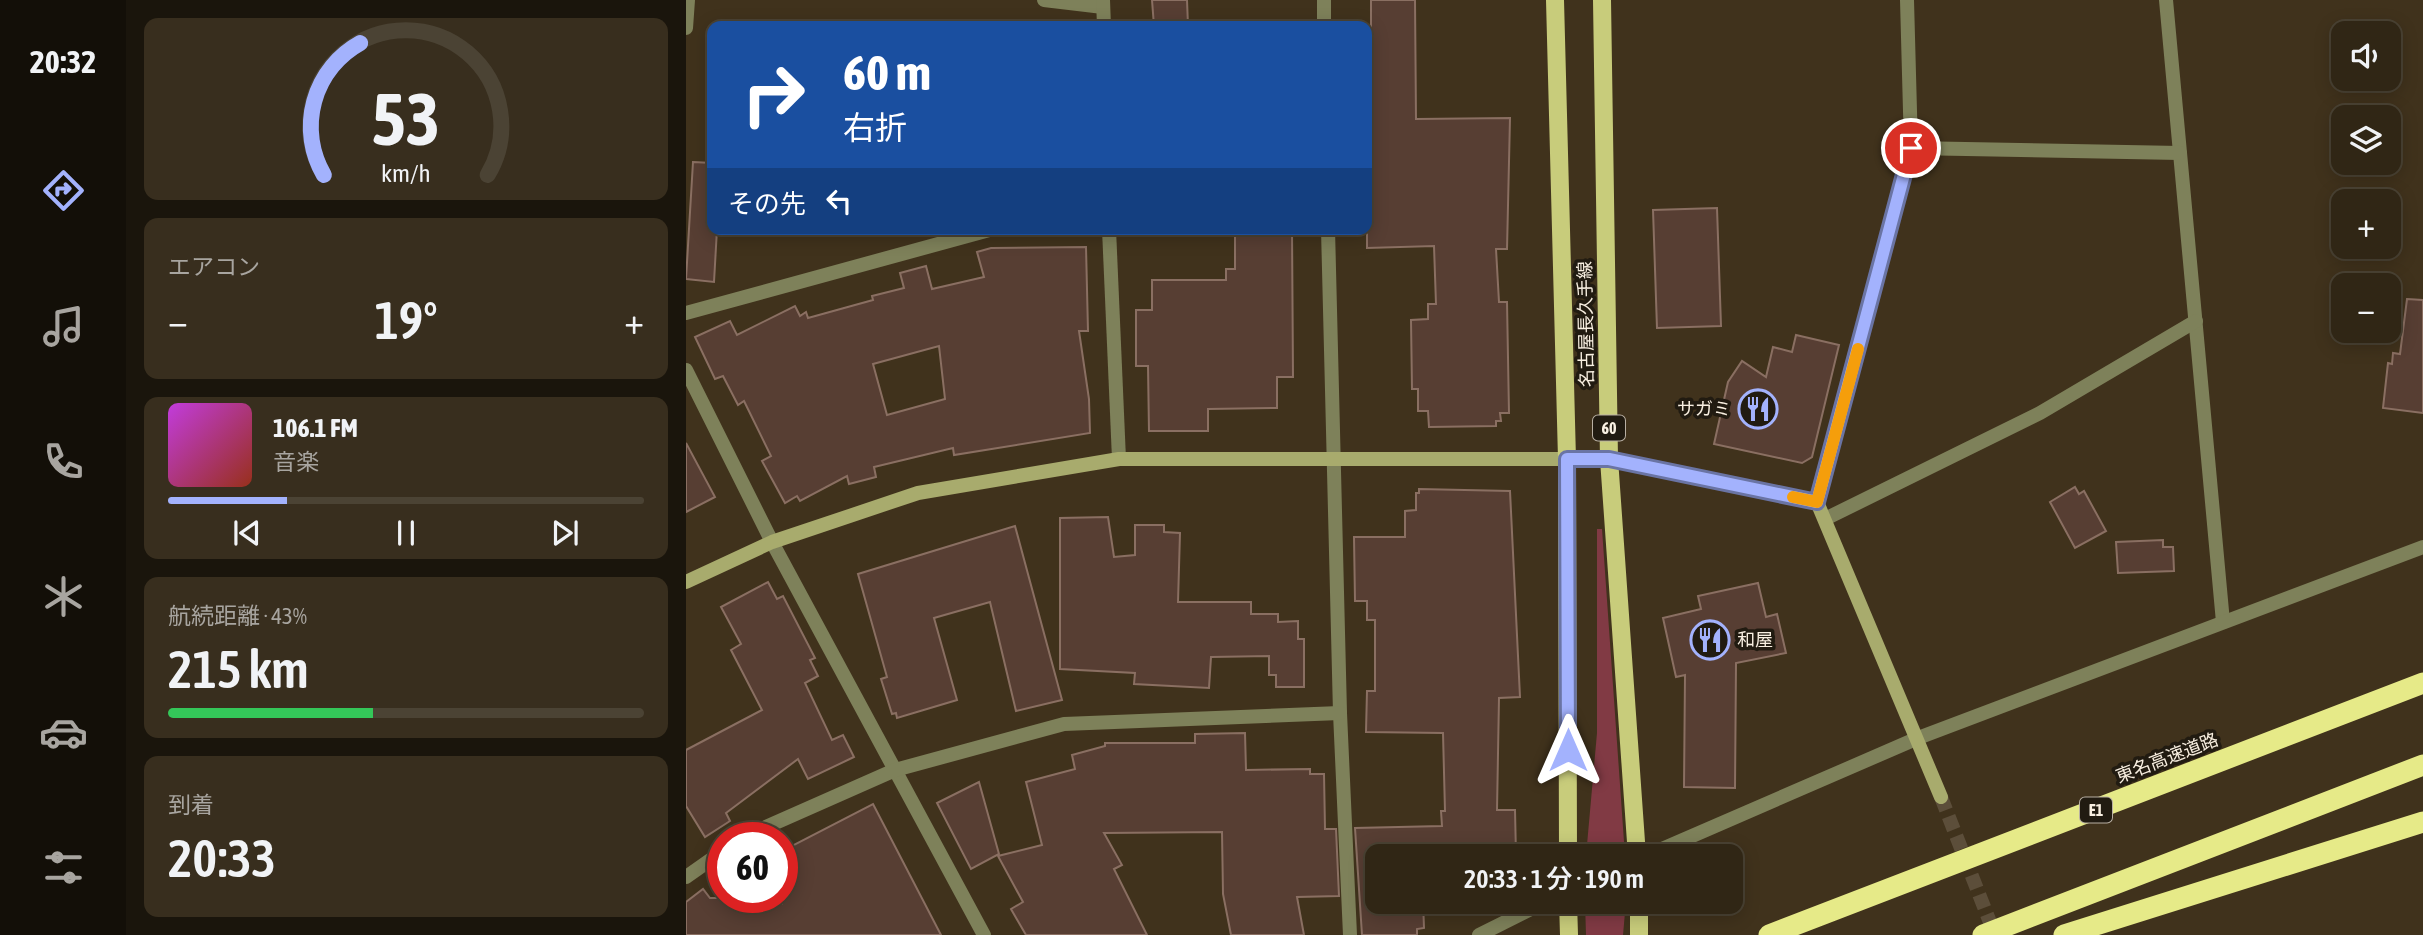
<!DOCTYPE html>
<html lang="ja">
<meta charset="utf-8">
<style>
:root{--surface:#302615;--page:#382e1e;--text:#f1f3f6;--muted:#a8a5a0;--line:#4b4334;--accent:#a3b2fd}
body{margin:0;font-family:"Asap Condensed","Noto Sans JP",sans-serif;background:var(--page);color:var(--text);height:100vh;display:flex;flex-direction:column;font-size:26px;white-space:nowrap}
*{box-sizing:border-box;margin:0}
p{font-size:23px;color:var(--muted)}
.icon{flex:none;width:38px;height:38px;fill:none;stroke:currentColor;stroke-width:2;stroke-linecap:round;stroke-linejoin:round}
.map{position:relative;flex:1;overflow:hidden}
.panel{display:flex;flex-direction:column;gap:18px;padding:18px;background:#1a150c;width:560px}
.panel>*{flex:none}
.top-card{position:absolute;left:21px;top:21px;width:665px;height:214px;border-radius:14px;box-shadow:0 4px 18px #0003,0 0 0 2px var(--line);background:#1a4fa0;color:#fff;overflow:hidden}
.buttons{position:absolute;left:1645px;top:21px;display:grid;gap:14px}
.buttons a{display:grid;place-items:center;width:70px;height:70px;border-radius:14px;background:var(--surface);box-shadow:0 4px 18px #0003,0 0 0 2px var(--line);font-size:35px}
.speed{position:absolute;left:21px;top:822px;display:flex;gap:14px;font-size:35px;font-weight:700;text-align:center}
.speed>*{display:grid;place-content:center;width:91px;height:91px;border-radius:50%;background:var(--surface);box-shadow:0 4px 18px #0003,0 0 0 2px var(--line);line-height:1}
.speed .limit{border:10px solid #d22;background:#fff;color:#111}
.pin{position:absolute;display:grid;place-items:center;width:60px;height:60px;color:#fff;margin:-30px;border:4px solid #fff;border-radius:50%;box-shadow:0 2px 7px #0007}
.me{position:absolute;width:77px;margin:-38px;rotate:0deg;stroke-linejoin:round;filter:drop-shadow(0 0 5px #0008)}
.turn{display:flex;align-items:center;gap:24px;height:147px;padding:0 21px;font-size:32px}
.turn .icon{width:91px;height:91px;stroke-width:2.5}
.turn b{display:block;font-size:49px;line-height:60px}
.then{display:flex;align-items:center;height:66px;padding:0 21px;background:#0003;gap:14px;font-size:26px}
.big{font-size:52px;font-weight:600;line-height:1.1}
.panel .card{flex:1;display:flex;flex-direction:column;justify-content:center;gap:10px;min-width:0;padding:0 24px;border-radius:14px;background:var(--page)}
.panel .dial{align-items:center;gap:0}
.dial svg{height:182px;overflow:visible;fill:none;stroke:var(--line);stroke-width:7;stroke-linecap:round;text-anchor:middle}
.dial text{fill:var(--text);stroke:none}
.song{display:flex;align-items:center;gap:21px}
.cover{width:84px;height:84px;border-radius:10px;background:linear-gradient(135deg,hsl(290 70% 55%),hsl(10 70% 35%))}
.played{height:7px;border-radius:4px;background:linear-gradient(90deg,var(--accent) 25%,var(--line) 25%)}
.keys{display:flex;justify-content:space-around;direction:ltr}
.heat{display:flex;justify-content:space-between;align-items:center;font-size:38px;direction:ltr}
.charge{height:10px;border-radius:5px;background:linear-gradient(90deg,#34c759 43%,var(--line) 0)}
.trip{position:absolute;left:679px;top:844px;width:378px;height:70px;border-radius:14px;background:var(--surface);box-shadow:0 4px 18px #0003,0 0 0 2px var(--line);font-weight:600;line-height:70px;text-align:center}
main{display:flex;flex:1;min-height:0}
.dock{display:flex;flex-direction:column;width:126px;justify-content:space-around;align-items:center;background:#130f08;color:var(--muted)}
.dock .icon{width:49px;height:49px}
.dock .active{color:var(--accent)}
.dock b{font-size:32px;color:var(--text)}
.map>svg:first-child{display:block}
.green{fill:#813a44}
.building{fill:#573e33;stroke:#8a6f62;stroke-width:2;fill-rule:evenodd}
.lines{fill:none;stroke-linecap:round;stroke-linejoin:round}
.secondary-tunnel{stroke:#5c4e3a;stroke-width:14;stroke-dasharray:14 7;stroke-linecap:butt}
.street{stroke:#7e815a;stroke-width:14}
.secondary{stroke:#a8ab6d;stroke-width:14}
.primary{stroke:#c8cc7b;stroke-width:18}
.highway{stroke:#e6ea88;stroke-width:21}
.route-casing{stroke:#6a74a4;stroke-width:18}
.route{stroke:#a3b2fd;stroke-width:12}
.slow{stroke:#f59e0b;stroke-width:12}
.labels{text-anchor:middle;stroke-width:7;stroke-linejoin:round;paint-order:stroke}
.shield{fill:#211b11;stroke:#b8afa3;stroke-width:2}
.shield-label{font-size:16px;font-weight:bold;fill:#f8efe1}
.street-label{font-size:18px;fill:#f8efe1;stroke:#211b11}
.poi-label{font-size:18px;fill:#f8efe1;stroke:#211b11;text-anchor:end}
</style>
<main>
<nav class="dock">
<b>20:32</b>
<svg class="icon active" aria-label="directions" viewBox="0 0 24 24"><path d="M12 3l9 9-9 9-9-9zM9 14v-3h6M13 9l2 2-2 2"/></svg>
<svg class="icon" aria-label="music" viewBox="0 0 24 24"><path d="M9 18V5l10-2v13"/><circle cx="6" cy="18" r="3"/><circle cx="16" cy="16" r="3"/></svg>
<svg class="icon" aria-label="phone" viewBox="0 0 24 24"><path d="M5 4h4l2 5-3 2q2 4 5 5l2-3 5 2v4C11 20 4 13 5 4z"/></svg>
<svg class="icon" aria-label="climate" viewBox="0 0 24 24"><path d="M12 3v18M4 7l16 10M4 17L20 7"/></svg>
<svg class="icon" aria-label="car" viewBox="0 0 24 24"><path d="M5 17H2v-5l4-1 3-4h7l3 4 3 1v5h-3M9 17h6M6 11h13"/><circle cx="7" cy="17" r="2"/><circle cx="17" cy="17" r="2"/></svg>
<svg class="icon" aria-label="filters" viewBox="0 0 24 24"><path d="M4 7h16M4 17h16"/><circle cx="9" cy="7" r="2"/><circle cx="15" cy="17" r="2"/></svg>
</nav>
<section class="panel">
<div class="card dial"><svg viewBox="0 0 100 80">
<path d="M14 69A42 42 0 1 1 86 69"/>
<path d="M14 69A42 42 0 0 1 30 11" stroke="#a3b2fd"/>
<text x="50" y="56" font-size="32" font-weight="700">53</text>
<text x="50" y="72" font-size="11">km/h</text>
</svg></div>
<div class="card"><p>エアコン</p>
<div class="heat"><a>−</a><b class="big">19°</b><a>+</a></div>
</div>
<div class="card">
<div class="song"><i class="cover"></i><div><b>106.1 FM</b><p>音楽</p></div></div>
<div class="played"></div>
<div class="keys"><svg class="icon" aria-label="previous" viewBox="0 0 24 24"><path d="M18 5L8 12l10 7zM5 5v14"/></svg><svg class="icon" aria-label="pause" viewBox="0 0 24 24"><path d="M8 5v14M16 5v14"/></svg><svg class="icon" aria-label="next" viewBox="0 0 24 24"><path d="M6 5l10 7-10 7zM19 5v14"/></svg></div>
</div>
<div class="card"><p>航続距離 · 43%</p><b class="big">215 km</b><div class="charge"></div></div>
<div class="card"><p>到着</p><b class="big">20:33</b></div>
</section>
<div class="map">
<svg width="1737" height="935" viewBox="0 0 1737 935">
<rect width="100%" height="100%" fill="#40321c"/>
<g class="green">
<path d="M911,529H916L939,856H900L911,733Z"/>
<path d="M899,901H940L937,935H900Z"/>
</g>
<g class="building">
<path d="M466,0H501L502,26H468Z"/>
<path d="M685,0H729L730,119L824,118L821,249H810L813,302H821L823,413H814L815,421H810V426L743,427L742,411H732V389H726L725,320L742,319V304H750L748,246L681,248V27H685Z"/>
<path d="M7,162L26,163V229H31L28,282L0,279Z"/>
<path d="M1031,208L1035,326L971,328L967,210Z"/>
<path d="M549,229H606L607,377H591V408L522,409V431H463L462,366H450V310H466V280H540V269H549Z"/>
<path d="M400,247L402,331H393L403,399L404,433L268,455L267,448L188,467L190,477L163,484L161,476L114,501L111,496L99,503L76,461L85,456L58,401L52,405L37,376L29,379L9,337L44,321L51,335L109,306L114,316L120,312L122,318L187,300L186,296L218,288L214,273L240,266L246,289L298,277L291,252L305,248ZM253,346L259,399L201,415L187,364Z"/>
<path d="M1721,299L1737,300V413L1697,408L1702,363L1706,364L1707,353L1714,354Z"/>
<path d="M1110,335L1153,345L1126,457L1116,463L1028,444L1042,382L1056,361L1080,377L1087,347L1106,352Z"/>
<path d="M0,443L29,497L0,512Z"/>
<path d="M1389,487L1393,494L1398,491L1420,531L1389,548L1364,502Z"/>
<path d="M733,489L824,491L834,697L813,698L811,810H829L830,856H691V901H737L738,928L731,929V935H676L669,828L756,826L755,811H759L757,733L680,732L681,691H689V620H681V601H669L668,537H719V511L730,510V493H733Z"/>
<path d="M422,517L428,557L449,555V525H478V532L494,533L492,602H565V614H592V622L612,621V639H618V687H590V675H583V656L525,657L523,688L448,684L449,673L374,669V518Z"/>
<path d="M329,526L376,700L330,711L304,602L248,618L271,700L211,718L210,713L206,714L195,679L201,677L172,574Z"/>
<path d="M1477,540V547H1487L1488,571L1432,573L1430,542Z"/>
<path d="M82,582L91,599L97,596L129,658L124,660L132,676L119,683L146,740L157,735L168,757L122,779L112,759L40,813L44,821L19,837L0,806V750L76,710L45,650L55,644L35,607Z"/>
<path d="M1072,583L1080,617L1091,614L1100,653L1050,663L1049,788L998,787L999,675L990,677L977,618L1015,609L1012,596Z"/>
<path d="M559,733L560,770L624,769V774H638L639,829H650L653,896L611,897L618,935H545L537,894L536,832L418,833L436,865L428,869L461,935H340L325,909L337,902L312,856L356,845L340,782L389,769L386,755L419,746V743H509V734Z"/>
<path d="M293,782L313,854L285,869L251,803Z"/>
<path d="M187,804L255,935H0V902L17,889L24,898H93L96,902V851Z"/>
</g>
<g class="lines">
<path class="secondary-tunnel" d="M1255,797L1309,935"/>
<g class="street">
<path d="M358,0L417,7"/>
<path d="M417,0L418,26"/>
<path d="M638,0V26"/>
<path d="M1480,0L1537,622"/>
<path d="M0,28L2,0"/>
<path d="M1225,148L1494,153"/>
<path d="M423,229L433,459"/>
<path d="M642,229L654,713L664,935"/>
<path d="M0,313L307,229"/>
<path d="M0,370L86,542L298,935"/>
<path d="M1131,502L1225,148L1221,0"/>
<path d="M1139,519L1354,413L1510,321"/>
<path d="M55,838L209,770L378,724L654,713"/>
<path d="M960,856L1232,738L1737,547"/>
<path d="M0,877L37,851"/>
<path d="M793,935L861,901"/>
</g>
<path class="secondary" d="M0,582L86,542L232,493L433,459H923L1131,502L1255,797"/>
<g class="primary">
<path d="M869,0L881,459L882,856"/>
<path d="M916,0L923,459L951,856"/>
<path d="M882,901L883,935"/>
<path d="M953,901V935"/>
</g>
<g class="highway">
<path d="M1083,935L1737,683"/>
<path d="M1297,935L1737,765"/>
<path d="M1378,935L1737,822"/>
</g>
</g>
<g class="lines">
<g class="route-casing">
<path id="route" d="M882,750L881,459H923L1131,502L1225,148"/>
</g>
<use href="#route" class="route"/>
<path class="slow" d="M1107,497L1131,502L1172,349"/>
</g>
<defs>
<g id="restaurant-ring" transform="scale(2.0125)"><circle r="9.5" fill="#211b11" stroke="#a3b2fd" stroke-width="1.5"/><path d="M-5-6h1v4h1v-4h1v4h1v-4h1v5L-1.5 .5V6h-2V.5L-5-1ZM5-6V6H3V1.5H1.5Q1.5-4 5-6Z" fill="#a3b2fd"/></g>
</defs>
<g fill-rule="evenodd">
<use href="#restaurant-ring" x="1072" y="409"/>
<use href="#restaurant-ring" x="1024" y="640"/>
</g>
<g class="labels">
<g class="shield">
<rect x="907" y="415.5" width="32" height="25" rx="5"/>
<rect x="1394" y="797.5" width="32" height="25" rx="5"/>
</g>
<g class="shield-label">
<text x="923" y="434">60</text>
<text x="1410" y="816">E1</text>
</g>
<g class="street-label">
<text transform="translate(900 324) rotate(-91)" y="6">名古屋長久手線</text>
<text transform="translate(1481 758) rotate(-21)" y="6">東名高速道路</text>
</g>
<g class="poi-label">
<text x="1045" y="415">サガミ</text>
<text x="1051" y="646" text-anchor="start">和屋</text>
</g>
</g>
</svg>
<div class="buttons">
<a><svg class="icon" aria-label="sound" viewBox="0 0 24 24"><path d="M4 9h4l5-4v14l-5-4H4zM17 9q2 3 0 6"/></svg></a>
<a><svg class="icon" aria-label="layers" viewBox="0 0 24 24"><path d="M12 4l9 5-9 5-9-5zM3 14l9 5 9-5"/></svg></a>
<a>+</a>
<a>−</a>
</div>
<div class="speed"><div class="limit">60</div></div>
<div class="pin" style="left:1225px;top:148px;background:#d93025"><svg class="icon" aria-label="arrive" viewBox="0 0 24 24"><path d="M6 21V4h12l-3 4 3 4H6"/></svg></div>
<svg class="me" style="left:882px;top:750px" viewBox="-20 -20 40 40"><path d="M0-17L14 15 0 8-14 15z" fill="#a3b2fd" stroke="#fff" stroke-width="4"/></svg>
<div class="trip">20:33 · 1 分 · 190 m</div>
<div class="top-card">
<div class="turn"><svg class="icon" aria-label="right" viewBox="0 0 24 24"><path d="M7 20v-9h11M14 6l5 5-5 5"/></svg><div><b>60 m</b>右折</div></div>
<div class="then">その先<svg class="icon" aria-label="left" viewBox="0 0 24 24"><path d="M17 20v-9H6M10 6l-5 5 5 5"/></svg></div>
</div>
</div>
</main>
